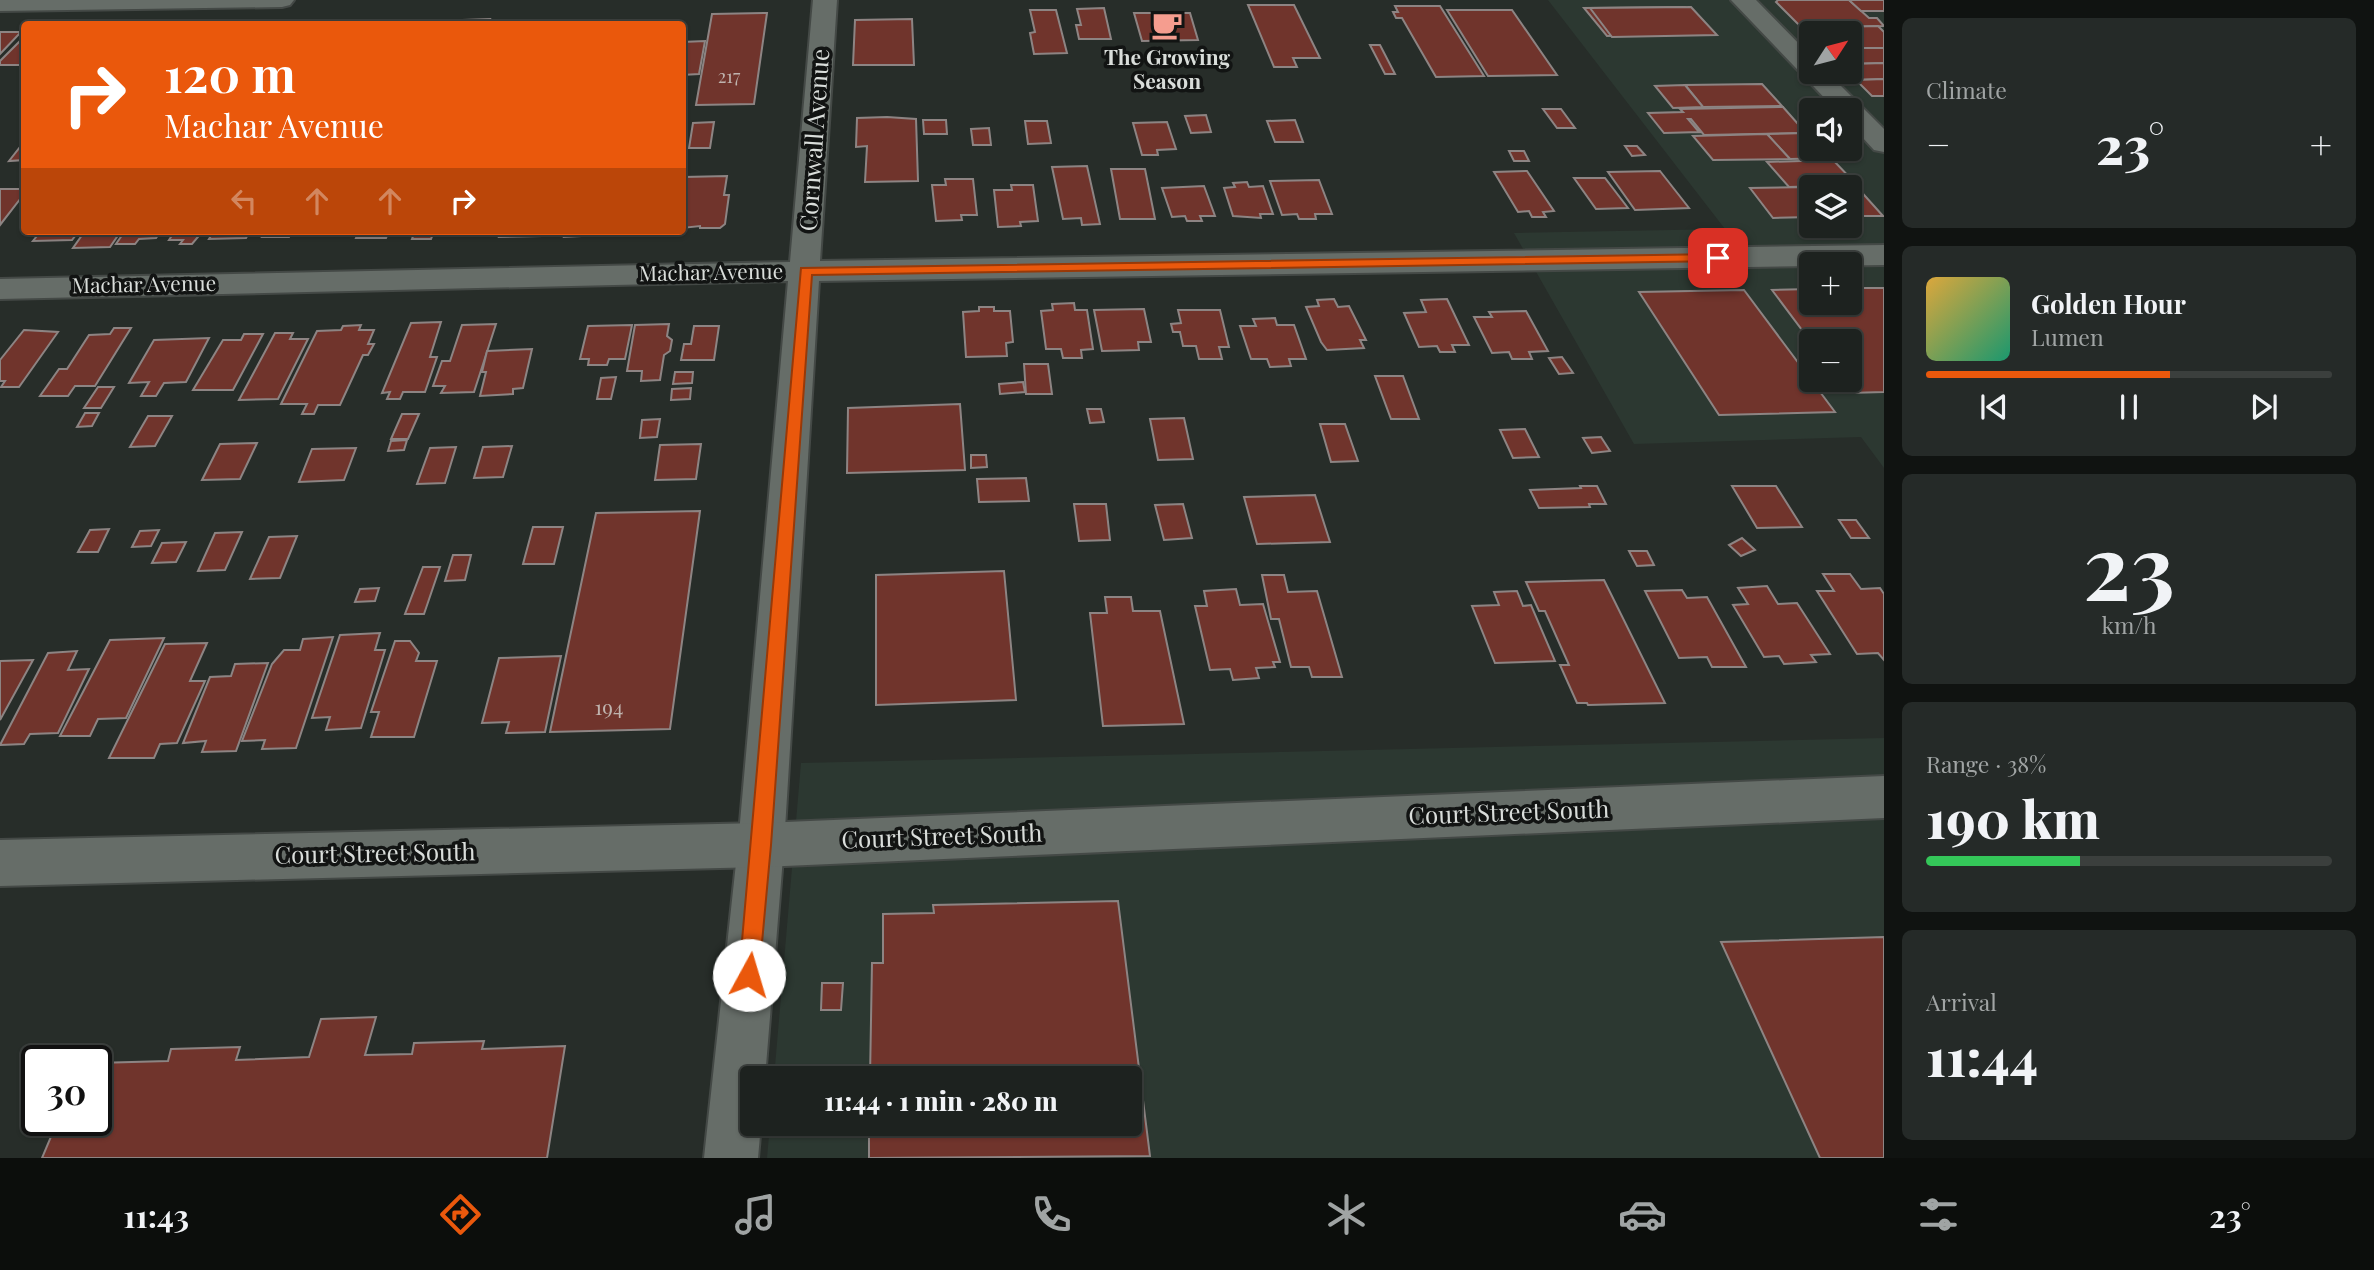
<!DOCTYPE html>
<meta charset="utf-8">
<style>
:root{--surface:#1d221f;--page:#252a28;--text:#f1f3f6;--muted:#a0a4a4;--line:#3b3f3d;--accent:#ea580c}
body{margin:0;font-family:"Playfair Display",serif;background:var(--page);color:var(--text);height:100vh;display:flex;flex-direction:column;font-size:26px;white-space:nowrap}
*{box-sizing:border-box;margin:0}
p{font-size:23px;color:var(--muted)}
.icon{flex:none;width:38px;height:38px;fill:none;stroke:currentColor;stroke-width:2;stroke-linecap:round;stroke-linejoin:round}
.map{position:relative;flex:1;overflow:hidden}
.sheet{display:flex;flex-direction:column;gap:18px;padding:18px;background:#101311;width:490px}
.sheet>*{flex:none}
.top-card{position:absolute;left:21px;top:21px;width:665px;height:214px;border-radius:7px;box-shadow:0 2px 5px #0004,0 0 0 2px var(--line);background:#ea580c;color:#fff;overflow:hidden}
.needle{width:46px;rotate:54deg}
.fabs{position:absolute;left:1799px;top:21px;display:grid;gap:14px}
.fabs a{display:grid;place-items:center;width:63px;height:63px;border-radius:7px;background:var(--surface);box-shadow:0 2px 5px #0004,0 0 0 2px var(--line);font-size:35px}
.speed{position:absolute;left:21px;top:1045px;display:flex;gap:14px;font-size:35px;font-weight:700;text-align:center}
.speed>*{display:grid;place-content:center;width:91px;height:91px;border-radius:50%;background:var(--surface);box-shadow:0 2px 5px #0004,0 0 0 2px var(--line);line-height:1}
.speed .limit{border:4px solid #111;border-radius:10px;background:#fff;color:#111}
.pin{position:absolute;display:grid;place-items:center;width:60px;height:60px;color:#fff;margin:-30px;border-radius:14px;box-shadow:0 4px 10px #0006}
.me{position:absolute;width:77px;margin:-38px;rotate:6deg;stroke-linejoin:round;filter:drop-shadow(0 0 5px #0008)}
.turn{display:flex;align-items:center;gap:24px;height:147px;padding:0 28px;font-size:32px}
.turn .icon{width:91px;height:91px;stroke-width:2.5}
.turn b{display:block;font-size:49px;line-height:60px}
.lanes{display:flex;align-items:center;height:66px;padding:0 28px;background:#0003;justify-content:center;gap:35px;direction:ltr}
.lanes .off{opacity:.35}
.big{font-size:52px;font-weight:800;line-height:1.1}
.sheet .tile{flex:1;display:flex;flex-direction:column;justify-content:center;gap:10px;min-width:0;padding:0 24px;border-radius:10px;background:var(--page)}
.sheet .dial{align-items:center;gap:0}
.dial b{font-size:91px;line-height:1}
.song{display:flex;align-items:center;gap:21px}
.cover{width:84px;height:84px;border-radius:10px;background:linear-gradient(135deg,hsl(40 70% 55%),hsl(160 70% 35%))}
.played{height:7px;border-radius:4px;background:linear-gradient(90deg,var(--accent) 60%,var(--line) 60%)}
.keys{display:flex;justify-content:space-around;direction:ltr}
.heat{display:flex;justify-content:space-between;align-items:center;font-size:38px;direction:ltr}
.charge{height:10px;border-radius:5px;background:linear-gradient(90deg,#34c759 38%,var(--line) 0)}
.trip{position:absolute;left:740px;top:1066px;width:402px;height:70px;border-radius:7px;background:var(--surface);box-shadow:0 2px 5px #0004,0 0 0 2px var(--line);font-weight:800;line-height:70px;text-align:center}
.tab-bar{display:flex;height:112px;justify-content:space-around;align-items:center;background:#0c0e0c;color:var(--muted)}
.tab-bar .icon{width:49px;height:49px}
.tab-bar .selected{color:var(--accent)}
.tab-bar b{font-size:32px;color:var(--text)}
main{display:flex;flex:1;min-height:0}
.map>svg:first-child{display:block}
.built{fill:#2c3831;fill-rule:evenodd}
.building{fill:#70342c;stroke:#8d8483;stroke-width:2}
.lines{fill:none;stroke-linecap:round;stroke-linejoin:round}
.minor-casing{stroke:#444946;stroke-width:4}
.tertiary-casing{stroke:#444946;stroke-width:4}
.minor{fill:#666d68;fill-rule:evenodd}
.tertiary{fill:#666d68;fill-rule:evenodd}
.route{fill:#ea580c;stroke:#983908;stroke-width:2}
.labels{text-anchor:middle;stroke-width:7;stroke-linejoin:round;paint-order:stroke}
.far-number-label{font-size:18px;fill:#bfb3ae}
.far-poi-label{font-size:21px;font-weight:bold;fill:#d9ddda;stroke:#121413}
.far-street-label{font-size:21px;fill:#d9ddda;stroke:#121413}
.number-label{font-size:21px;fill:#bfb3ae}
.street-label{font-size:24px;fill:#d9ddda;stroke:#121413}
</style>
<main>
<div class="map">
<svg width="1884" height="1158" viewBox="0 0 1884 1158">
<rect width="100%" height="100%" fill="#272d29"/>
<g class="built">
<path d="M1548,0H1884V468L1861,437L1634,444L1514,233L1725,229ZM1811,33H1850V72H1811ZM1811,110H1850V149H1811ZM1811,187H1850V226H1811ZM1811,264H1850V303H1811ZM1811,341H1850V380H1811Z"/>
<path d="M1884,738V1158H767L770,1124H1130V1078H774L801,763Z"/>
</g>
<g class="building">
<path d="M1778,0H1849L1869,18H1877L1884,26L1802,28L1776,2Z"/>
<path d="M1849,0H1884V11H1861Z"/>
<path d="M1248,5H1294L1320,58H1293L1297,67H1274Z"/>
<path d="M1395,6H1440L1484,76L1436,77L1402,18H1396L1393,12H1398Z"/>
<path d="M1685,7L1710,34L1607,36L1584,8Z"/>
<path d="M1691,7L1717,35L1612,37L1590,8Z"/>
<path d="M1104,8L1111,39H1079L1076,25H1081L1077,9Z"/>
<path d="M1030,10H1056L1067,53L1034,54L1030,33L1035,32Z"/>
<path d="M1447,10H1512L1557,75L1488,76Z"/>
<path d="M767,13L754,104L696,105L712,14Z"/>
<path d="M1134,13H1190L1198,40L1142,41Z"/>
<path d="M490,19L488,24H461L463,20Z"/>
<path d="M912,19L914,65H853L855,20Z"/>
<path d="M576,21L574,24H514L516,22Z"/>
<path d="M1878,26L1884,32V48H1850V33H1811V36L1802,28Z"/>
<path d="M0,32H21L0,54Z"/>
<path d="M24,37V65H0V61Z"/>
<path d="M705,41L699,74L682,75V42Z"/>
<path d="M1370,45H1380L1395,74H1385Z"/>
<path d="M1850,48H1884V63L1850,64Z"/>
<path d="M1884,63V79L1856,80L1848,72L1850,64Z"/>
<path d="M1884,79V96H1872L1856,80Z"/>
<path d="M1762,84L1782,106L1703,107L1685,85Z"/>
<path d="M1685,85L1703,107L1673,108L1655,86Z"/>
<path d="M1783,107L1806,133L1704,135L1691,119H1688L1699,132L1664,133L1648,113L1683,112L1680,109Z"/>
<path d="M1543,109H1561L1575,128H1557Z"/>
<path d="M1206,115L1211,132L1191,133L1185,116Z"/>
<path d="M887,117L916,119L918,181L865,182L867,146L856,147L857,118Z"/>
<path d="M923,120H946L947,134H924Z"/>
<path d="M1295,120L1303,142H1275L1267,121Z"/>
<path d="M1025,121H1047L1051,143L1028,144Z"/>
<path d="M714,122L710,148H689L693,123Z"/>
<path d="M1167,122L1176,149L1157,150L1158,155H1142L1133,123Z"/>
<path d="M989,128L991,145H973L971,129Z"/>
<path d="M1806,133H1811V149H1825L1834,158L1790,159L1767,134Z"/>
<path d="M1767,134L1790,159L1713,160L1693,136Z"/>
<path d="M24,142V160L9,161Z"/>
<path d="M1625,146H1637L1645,155L1632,156Z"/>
<path d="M1509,151H1524L1529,161H1514Z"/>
<path d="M1833,160L1857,185L1789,187L1767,162Z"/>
<path d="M1087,166L1100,224L1082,225L1081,218L1063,219L1052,167Z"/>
<path d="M1111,169H1145L1155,219H1120Z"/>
<path d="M1527,171L1554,211L1543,212L1546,217H1532L1529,211L1518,212L1494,172Z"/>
<path d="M1660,171L1689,208L1635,210L1608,172Z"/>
<path d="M727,176L724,195H729L725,224L720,228H700V226L682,228L684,177Z"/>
<path d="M1574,178H1605L1628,208L1596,209Z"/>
<path d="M945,179H973L977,215H961L962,220L936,221L932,185H946Z"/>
<path d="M1319,180L1332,214H1315L1316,219H1299L1297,214L1282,215L1270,181Z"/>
<path d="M1247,182L1249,187L1263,186L1273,214H1260L1261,218L1233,216L1224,188L1235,187L1233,183Z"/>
<path d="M1011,185H1033L1038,221L1020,222L1021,226L998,227L994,190H1012Z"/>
<path d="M1204,186L1215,216H1200L1202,221H1187L1185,216L1172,217L1162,188Z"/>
<path d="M1811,187V217L1773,218L1750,188Z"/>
<path d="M1814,187H1857L1883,216H1850V187Z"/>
<path d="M0,189H24V194L0,225Z"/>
<path d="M41,231H79L72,240L33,241Z"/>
<path d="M85,231H121L110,247L73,248Z"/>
<path d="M125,231H161L156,238L139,239L135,244H116Z"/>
<path d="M175,231H203L192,244H180L183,240H169Z"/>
<path d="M214,231H250L246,238L209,239Z"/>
<path d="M265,231H292L289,237H262Z"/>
<path d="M359,231H389L386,238H356Z"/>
<path d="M415,231H453L452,234H433L431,239H412Z"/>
<path d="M544,231L542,236L499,237L501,232H497Z"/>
<path d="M566,231H601L600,235L564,237Z"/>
<path d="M1850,288H1884V392L1849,393L1840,380H1850V341L1811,342L1772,290L1811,289V303H1850Z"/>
<path d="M1744,290L1835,412L1719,415L1639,292Z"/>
<path d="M1334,299L1338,307L1349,306L1366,340H1360L1364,348L1327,350L1321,342L1306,307L1319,306L1317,300Z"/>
<path d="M1447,299L1469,345H1452L1455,352H1440L1437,346L1419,347L1404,313L1426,312L1421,300Z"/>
<path d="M1074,303L1075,310H1087L1093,349L1081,350L1082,358H1063L1061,349H1046L1041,311L1053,310L1052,304Z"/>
<path d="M979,307H994V311H1010L1013,342L1006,343L1007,356L966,357L963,312L979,311Z"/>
<path d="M1144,309L1151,342H1138L1139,350L1102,351L1094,310Z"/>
<path d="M1178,310H1220L1229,347H1219L1222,359H1199L1196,346H1183L1180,332H1173L1171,324L1181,323Z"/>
<path d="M1526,311L1548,351L1529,352L1532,359H1512L1509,352L1492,353L1474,317H1492L1489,312Z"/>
<path d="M1275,318L1277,325H1294L1306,359H1289L1291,366L1270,367L1267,359H1251L1240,326H1256L1253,319Z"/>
<path d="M441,322L430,357H437L425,392H403L400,399H387L390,392L382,393L411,323Z"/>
<path d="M496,324L474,392L441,393L445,386H433L442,361H450L462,325Z"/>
<path d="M669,324L667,336L672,340L670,351L664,355L660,380L641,381L642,371H627L635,325Z"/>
<path d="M361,325L359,330H374L368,344H374L368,355H363L340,405H318L314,414H302L307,404H281L317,331L341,330L343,326Z"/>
<path d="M632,325L625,359H609L607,365H588L589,359H580L588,326Z"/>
<path d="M694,326H719L714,360H681L684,344H691Z"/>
<path d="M114,328H131L95,386H75L68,396H40L59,369H67L89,335L110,334Z"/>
<path d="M24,330L58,332L19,387H1L5,381H0V360Z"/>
<path d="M275,333H293L290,339H308L278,399L239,400Z"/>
<path d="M244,334H263L233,390H193L223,340H241Z"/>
<path d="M209,338L186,382L164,383L156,396H141L149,382L129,383L154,340Z"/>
<path d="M532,349L523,388L513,389V394L480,396L486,372H482L487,351Z"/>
<path d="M1562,357L1573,373L1559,374L1549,358Z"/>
<path d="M1024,364H1048L1052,394H1026Z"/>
<path d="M675,372H693L692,383L673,384Z"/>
<path d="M1375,376H1403L1419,419H1391Z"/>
<path d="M616,377L611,399H597L601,378Z"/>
<path d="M1023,382L1025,392L1000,394L999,384Z"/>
<path d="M98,387H114L101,408H84Z"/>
<path d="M691,388L690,399L671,400L672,389Z"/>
<path d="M960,404L965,470L847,473L848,408Z"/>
<path d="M1087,409H1101L1104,422L1090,423Z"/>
<path d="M85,413H99L92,426L77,427Z"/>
<path d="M402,414H419L408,439H391Z"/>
<path d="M148,416H172L155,446L130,447Z"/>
<path d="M1184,418L1193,459L1158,460L1150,419Z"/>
<path d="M660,419L657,437L640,438L642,420Z"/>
<path d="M1320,424H1345L1358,461L1331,462Z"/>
<path d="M1525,429L1539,457L1513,458L1500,430Z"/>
<path d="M1601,437L1610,451L1592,453L1583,438Z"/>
<path d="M407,440L404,450L388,451L391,441Z"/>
<path d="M257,443L240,479L202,480L220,444Z"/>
<path d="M701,444L696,479L655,480L660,445Z"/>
<path d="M512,446L503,477L474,478L483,447Z"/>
<path d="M456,447L445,483L417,484L430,448Z"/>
<path d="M356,448L344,480L299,482L312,449Z"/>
<path d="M971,455H986L987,467L971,468Z"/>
<path d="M1026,478L1029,501L979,502L977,479Z"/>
<path d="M1580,486H1597L1606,504H1589L1590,507L1539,508L1530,490L1581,488Z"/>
<path d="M1732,486H1776L1802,527L1757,528Z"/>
<path d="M1315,495L1330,542L1257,544L1244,497Z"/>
<path d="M1074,504H1106L1110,540L1079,541Z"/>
<path d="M1183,504L1192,538L1164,540L1155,505Z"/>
<path d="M700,511L670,729L550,732L596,513Z"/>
<path d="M1839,520H1856L1869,538H1851Z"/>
<path d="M533,527H563L554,564H523Z"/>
<path d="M109,529L98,552H78L90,530Z"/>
<path d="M159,530L151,546L132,547L140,531Z"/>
<path d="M242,532L225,570L198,571L215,533Z"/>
<path d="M297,536L280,578L250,579L269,537Z"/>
<path d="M1742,538L1755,550L1741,556L1729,545Z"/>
<path d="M186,542L176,562L152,563L162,543Z"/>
<path d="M1629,551H1647L1654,565L1637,566Z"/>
<path d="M453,555H471L465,580L445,581Z"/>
<path d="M423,567H440L424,614H405Z"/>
<path d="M1004,571L1016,700L876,705V575Z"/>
<path d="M1823,574H1850L1861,589L1880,588L1884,594V660L1878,653L1857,654L1817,591H1834Z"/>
<path d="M1262,575H1284L1288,592L1317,591L1342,677H1312L1309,667H1291L1279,619H1271Z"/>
<path d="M1604,580L1665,703L1588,705L1587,703H1577L1560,665H1569L1545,611H1539L1526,582Z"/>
<path d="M1767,586L1778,604L1797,603L1830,654L1811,655L1816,662L1784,664L1779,656L1764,657L1733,605L1748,604L1738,588Z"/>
<path d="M379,588L375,601L355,602L360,589Z"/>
<path d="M1236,589L1240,605L1263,604L1280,662H1273L1275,667L1256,668L1259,678L1233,680L1230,669L1210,670L1195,606H1207L1204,591Z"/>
<path d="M1682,590L1687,598L1707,597L1746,667H1712L1707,657L1679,658L1645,591Z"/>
<path d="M1517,591L1523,606L1531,605L1555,661L1495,663L1472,606L1499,605L1494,592Z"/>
<path d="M1105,597H1131L1133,611H1160L1184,724L1103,726L1090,613H1107Z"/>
<path d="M380,633L375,650H385L361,728L326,730L330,717L312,718L340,635Z"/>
<path d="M333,637L296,748L262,749L265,740L242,741L272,664L284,650H300L303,639Z"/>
<path d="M164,638L126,718L98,719L90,736H60L110,640Z"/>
<path d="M395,641H410L419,653L416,661H437L414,737H371L379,712H371Z"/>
<path d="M207,643L190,681H205L177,743L160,744L154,758H109L165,644Z"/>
<path d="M77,651L68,670L89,669L58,733L30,734L24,744L0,745L48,653Z"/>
<path d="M561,656L545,732L506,733L509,722L482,723L499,658Z"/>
<path d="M33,660L0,720V661Z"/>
<path d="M268,663L236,751L202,752L206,741L183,743L210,677L231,676L235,664Z"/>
<path d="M1118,901L1150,1156L869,1158V1124H1130V1078H870L872,963H883V914L934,913L933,905Z"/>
<path d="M1884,937V1158H1820L1721,942Z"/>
<path d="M822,983H843L841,1010H821Z"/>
<path d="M376,1017L365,1055L412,1054L414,1043L484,1041L482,1049L565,1046L547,1158H42L58,1120H96V1063L168,1061L171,1049L240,1047L236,1060L309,1057L321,1019Z"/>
</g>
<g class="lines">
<g class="minor-casing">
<path id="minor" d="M813,0H837L820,261L1884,245V265L819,281L784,845L765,1078H752V1124H761L758,1158H704L738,845L788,281L0,299V279L790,262Z"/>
</g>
<g class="tertiary-casing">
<g id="tertiary">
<path d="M0,0H294L290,5L282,7L0,11Z"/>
<path d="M1731,0H1756L1811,56V72H1827L1884,129V152L1874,150L1850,124V110H1836Z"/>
<path d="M1884,776V818L761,867L0,886V840L761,823Z"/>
</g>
</g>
<use href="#minor" class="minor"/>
<use href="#tertiary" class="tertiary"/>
</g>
<path class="route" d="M1718,254L1723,255V261L812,275L771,845L759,975L756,982L749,985L741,982L739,975L801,268Z"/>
<defs>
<g id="cafe-bare" transform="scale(2.415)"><path d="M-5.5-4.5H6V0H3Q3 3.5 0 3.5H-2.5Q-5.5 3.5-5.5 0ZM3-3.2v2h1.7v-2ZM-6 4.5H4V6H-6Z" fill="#f59d8f" stroke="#121413" stroke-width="2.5" paint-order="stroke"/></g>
</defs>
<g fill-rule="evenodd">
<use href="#cafe-bare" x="1167" y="25"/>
</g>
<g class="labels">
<g class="far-number-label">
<text x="729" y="83">217</text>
</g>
<g class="far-poi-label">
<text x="1167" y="65">The Growing<tspan x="1167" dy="24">Season</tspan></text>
</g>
<g class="far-street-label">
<text transform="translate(711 273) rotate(-1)" y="7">Machar Avenue</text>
<text transform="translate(144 285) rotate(-1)" y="7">Machar Avenue</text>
</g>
<g class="number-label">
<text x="609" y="715">194</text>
</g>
<g class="street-label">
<text transform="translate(815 140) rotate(-86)" y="8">Cornwall Avenue</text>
<text transform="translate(1509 813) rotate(-2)" y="8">Court Street South</text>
<text transform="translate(942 837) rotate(-2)" y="8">Court Street South</text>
<text transform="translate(375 854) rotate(-1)" y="8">Court Street South</text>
</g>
</g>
</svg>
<div class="fabs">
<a><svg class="needle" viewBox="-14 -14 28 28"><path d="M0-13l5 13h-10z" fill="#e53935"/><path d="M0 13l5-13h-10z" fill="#a0a4a4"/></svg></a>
<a><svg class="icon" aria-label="sound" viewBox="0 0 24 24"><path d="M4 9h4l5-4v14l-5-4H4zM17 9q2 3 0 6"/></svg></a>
<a><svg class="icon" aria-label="layers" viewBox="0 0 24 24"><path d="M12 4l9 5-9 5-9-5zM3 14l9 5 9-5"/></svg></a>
<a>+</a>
<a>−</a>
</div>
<div class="speed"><div class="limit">30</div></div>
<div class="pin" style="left:1718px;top:258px;background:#d93025"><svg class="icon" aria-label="arrive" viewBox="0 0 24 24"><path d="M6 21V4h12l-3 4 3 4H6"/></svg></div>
<svg class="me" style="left:749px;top:975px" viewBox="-20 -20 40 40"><circle r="19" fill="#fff"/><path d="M0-13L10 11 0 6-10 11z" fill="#ea580c"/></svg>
<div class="trip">11:44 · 1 min · 280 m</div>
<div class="top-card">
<div class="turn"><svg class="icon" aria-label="right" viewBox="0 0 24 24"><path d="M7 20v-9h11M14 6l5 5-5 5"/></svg><div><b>120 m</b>Machar Avenue</div></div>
<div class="lanes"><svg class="icon off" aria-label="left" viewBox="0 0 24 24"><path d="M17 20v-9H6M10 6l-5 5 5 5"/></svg><svg class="icon off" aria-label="ahead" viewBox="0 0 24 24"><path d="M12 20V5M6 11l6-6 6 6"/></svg><svg class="icon off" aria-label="ahead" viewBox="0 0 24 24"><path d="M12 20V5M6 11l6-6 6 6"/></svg><svg class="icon" aria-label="right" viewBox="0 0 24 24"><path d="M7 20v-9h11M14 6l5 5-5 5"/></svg></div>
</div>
</div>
<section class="sheet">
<div class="tile"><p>Climate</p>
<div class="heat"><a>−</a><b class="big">23°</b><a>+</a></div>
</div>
<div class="tile">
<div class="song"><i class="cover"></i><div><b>Golden Hour</b><p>Lumen</p></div></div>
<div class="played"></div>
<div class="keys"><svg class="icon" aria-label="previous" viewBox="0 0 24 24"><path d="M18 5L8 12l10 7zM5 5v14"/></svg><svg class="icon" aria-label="pause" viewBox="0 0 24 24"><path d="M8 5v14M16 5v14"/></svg><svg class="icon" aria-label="next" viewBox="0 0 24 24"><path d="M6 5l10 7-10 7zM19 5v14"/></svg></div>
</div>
<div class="tile dial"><b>23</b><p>km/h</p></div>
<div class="tile"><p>Range · 38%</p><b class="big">190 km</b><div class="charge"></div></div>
<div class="tile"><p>Arrival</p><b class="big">11:44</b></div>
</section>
</main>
<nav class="tab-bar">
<b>11:43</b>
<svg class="icon selected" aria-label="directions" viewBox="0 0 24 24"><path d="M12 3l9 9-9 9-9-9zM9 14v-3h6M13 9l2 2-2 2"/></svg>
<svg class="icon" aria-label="music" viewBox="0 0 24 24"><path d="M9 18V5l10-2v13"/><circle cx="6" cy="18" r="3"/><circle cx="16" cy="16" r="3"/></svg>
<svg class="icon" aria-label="phone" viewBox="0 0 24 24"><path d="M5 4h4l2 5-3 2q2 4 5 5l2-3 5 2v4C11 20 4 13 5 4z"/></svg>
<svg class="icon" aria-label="climate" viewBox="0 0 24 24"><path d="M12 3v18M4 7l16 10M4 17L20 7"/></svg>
<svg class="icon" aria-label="car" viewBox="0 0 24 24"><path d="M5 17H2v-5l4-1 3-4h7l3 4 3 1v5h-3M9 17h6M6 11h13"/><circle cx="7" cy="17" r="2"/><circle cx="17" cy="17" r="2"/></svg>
<svg class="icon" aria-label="filters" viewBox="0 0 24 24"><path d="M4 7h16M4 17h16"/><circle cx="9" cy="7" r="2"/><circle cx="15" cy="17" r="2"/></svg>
<b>23°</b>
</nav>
